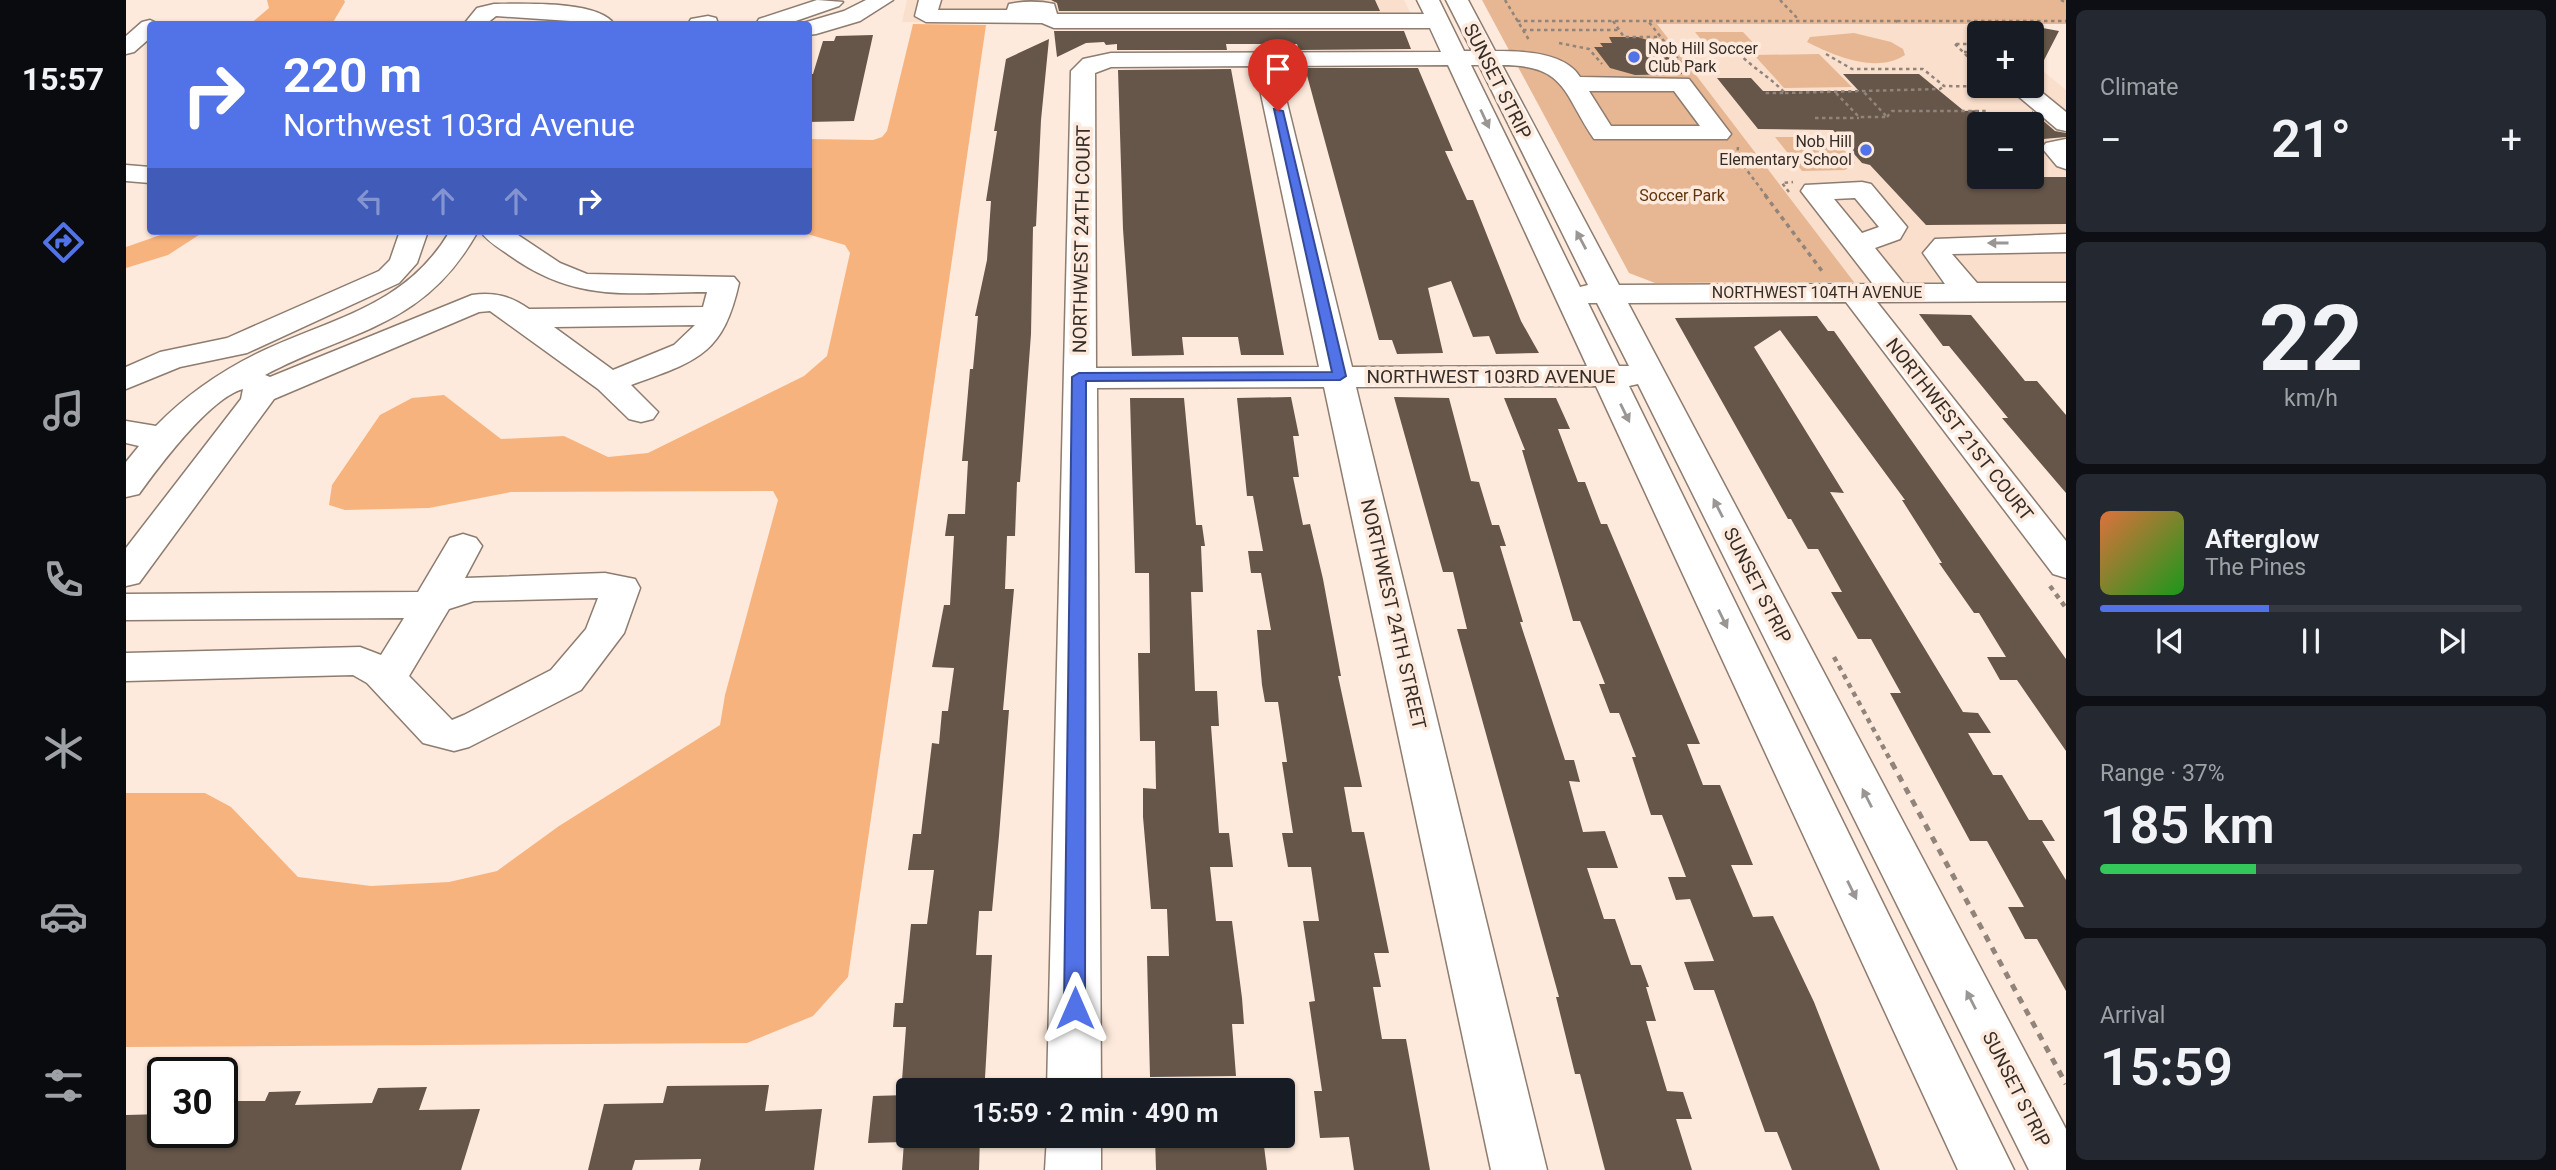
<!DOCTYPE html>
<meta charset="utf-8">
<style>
:root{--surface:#171b24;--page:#242831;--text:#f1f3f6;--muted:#9ea1a6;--line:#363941;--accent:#5272e7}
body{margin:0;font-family:Roboto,sans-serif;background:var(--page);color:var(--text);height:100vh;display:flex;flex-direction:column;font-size:26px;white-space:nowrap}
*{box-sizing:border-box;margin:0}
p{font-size:23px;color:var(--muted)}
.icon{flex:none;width:38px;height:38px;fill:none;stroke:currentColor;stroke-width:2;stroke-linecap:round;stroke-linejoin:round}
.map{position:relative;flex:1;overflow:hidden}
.details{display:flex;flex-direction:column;gap:10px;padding:10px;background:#0d0f14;width:490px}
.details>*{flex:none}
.top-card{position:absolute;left:21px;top:21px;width:665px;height:214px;border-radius:7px;box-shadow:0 2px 5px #0004;background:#5272e7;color:#fff;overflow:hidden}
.tools{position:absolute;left:1841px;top:21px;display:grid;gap:14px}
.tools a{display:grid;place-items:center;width:77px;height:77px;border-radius:7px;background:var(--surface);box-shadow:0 2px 5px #0004;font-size:35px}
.speed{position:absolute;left:21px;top:1057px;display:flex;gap:14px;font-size:35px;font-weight:700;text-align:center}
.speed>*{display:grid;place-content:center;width:91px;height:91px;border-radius:50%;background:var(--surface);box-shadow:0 2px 5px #0004;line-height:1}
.speed .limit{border:4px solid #111;border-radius:10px;background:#fff;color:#111}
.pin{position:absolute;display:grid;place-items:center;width:60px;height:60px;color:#fff;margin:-72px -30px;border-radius:50% 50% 50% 0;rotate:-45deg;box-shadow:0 0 7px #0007}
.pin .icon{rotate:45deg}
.me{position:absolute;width:77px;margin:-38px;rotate:0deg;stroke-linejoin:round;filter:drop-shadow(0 0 5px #0008)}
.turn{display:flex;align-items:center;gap:24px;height:147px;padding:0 21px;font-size:32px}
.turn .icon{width:91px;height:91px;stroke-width:2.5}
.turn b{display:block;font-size:49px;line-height:60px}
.lanes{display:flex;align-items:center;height:66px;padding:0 21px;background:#0003;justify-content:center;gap:35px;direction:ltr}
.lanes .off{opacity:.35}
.big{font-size:52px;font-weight:600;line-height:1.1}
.details .widget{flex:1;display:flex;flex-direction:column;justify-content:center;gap:10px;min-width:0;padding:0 24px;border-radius:10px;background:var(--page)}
.details .dial{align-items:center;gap:0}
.dial b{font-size:91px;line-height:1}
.song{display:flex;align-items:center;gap:21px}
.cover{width:84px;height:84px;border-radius:10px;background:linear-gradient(135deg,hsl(20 70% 55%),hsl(120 70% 35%))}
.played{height:7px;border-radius:4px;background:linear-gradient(90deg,var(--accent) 40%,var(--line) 40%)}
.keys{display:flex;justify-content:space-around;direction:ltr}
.heat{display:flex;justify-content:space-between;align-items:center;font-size:38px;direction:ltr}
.charge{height:10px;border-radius:5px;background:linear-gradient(90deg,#34c759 37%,var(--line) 0)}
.trip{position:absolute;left:770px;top:1078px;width:399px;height:70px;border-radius:7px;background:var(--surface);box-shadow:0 2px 5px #0004;font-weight:600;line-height:70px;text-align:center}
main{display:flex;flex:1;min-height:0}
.dock{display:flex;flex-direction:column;width:126px;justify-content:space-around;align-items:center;background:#090b0e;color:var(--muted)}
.dock .icon{width:49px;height:49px}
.dock .active{color:var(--accent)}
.dock b{font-size:32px;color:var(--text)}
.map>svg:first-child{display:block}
.built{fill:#f9dfcc;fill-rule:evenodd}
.green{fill:#e7b793}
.water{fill:#f7b37e}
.building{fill:#66564a}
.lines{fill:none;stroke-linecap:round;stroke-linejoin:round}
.minor-casing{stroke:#8d7c6f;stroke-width:3}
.path-far3{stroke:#91847b;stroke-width:2.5;stroke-dasharray:3.5 3.5;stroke-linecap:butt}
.path-far2{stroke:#91847b;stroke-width:3.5;stroke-dasharray:4.5 4.5;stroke-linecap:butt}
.path-far1{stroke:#91847b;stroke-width:4.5;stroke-dasharray:5 5;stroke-linecap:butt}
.path{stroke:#91847b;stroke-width:5;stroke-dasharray:7 7;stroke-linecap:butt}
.minor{fill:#fff;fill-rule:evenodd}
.oneway{fill:#9a9694}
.route{fill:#5272e7;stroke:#354a96;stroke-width:2}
.poi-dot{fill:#5272e7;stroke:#fdeadc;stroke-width:2.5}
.labels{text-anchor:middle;stroke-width:7;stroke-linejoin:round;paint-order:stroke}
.far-poi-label{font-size:16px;fill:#352d28;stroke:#fdeadc;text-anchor:start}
.far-park-label{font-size:16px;fill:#5f340a;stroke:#fdeadc}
.far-street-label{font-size:16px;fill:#352d28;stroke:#fdeadc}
.street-label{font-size:19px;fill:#352d28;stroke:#fdeadc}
</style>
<main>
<nav class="dock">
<b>15:57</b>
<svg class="icon active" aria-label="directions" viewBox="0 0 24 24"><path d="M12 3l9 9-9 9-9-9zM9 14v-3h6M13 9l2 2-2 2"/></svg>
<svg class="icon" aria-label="music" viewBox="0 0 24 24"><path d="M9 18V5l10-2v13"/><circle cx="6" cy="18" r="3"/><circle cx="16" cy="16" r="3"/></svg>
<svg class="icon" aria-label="phone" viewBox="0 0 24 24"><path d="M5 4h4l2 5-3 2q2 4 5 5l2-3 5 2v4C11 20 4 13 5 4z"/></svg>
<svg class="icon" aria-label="climate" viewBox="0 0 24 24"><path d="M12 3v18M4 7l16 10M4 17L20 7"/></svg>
<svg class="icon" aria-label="car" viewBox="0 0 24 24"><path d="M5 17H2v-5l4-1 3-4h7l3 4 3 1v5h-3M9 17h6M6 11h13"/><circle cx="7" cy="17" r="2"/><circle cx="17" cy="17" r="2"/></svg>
<svg class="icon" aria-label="filters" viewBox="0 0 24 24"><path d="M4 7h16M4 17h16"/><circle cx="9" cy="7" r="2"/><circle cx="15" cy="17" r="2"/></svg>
</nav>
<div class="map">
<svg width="1940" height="1170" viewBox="0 0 1940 1170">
<rect width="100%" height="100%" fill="#fdeadc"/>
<g class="built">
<path d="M781,0H1278L1290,24L776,22Z"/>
<path d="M1531,24H1859L1870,33H1853V86H1906V62L1940,90V282H1728ZM1853,124H1906V177H1853Z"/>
</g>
<g class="green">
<path d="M1356,0H1940V24H1531L1728,282L1529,283L1503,273Z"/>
<path d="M1569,32H1617L1632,48H1594L1596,52H1573L1567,44L1578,43Z"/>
<path d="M1728,33L1765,42L1777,49L1779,55C1750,74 1709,56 1681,42L1684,37Z"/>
<path d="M1693,54L1726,87L1658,88L1628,55Z"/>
<path d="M1649,137H1708L1729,163L1719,170L1676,171Z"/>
</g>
<g class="water">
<path d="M141,0H218L219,2L206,24H124L143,8Z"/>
<path d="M787,24L860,25L722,977L687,1016L621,1043L0,1047V793H79L105,807L172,877L245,886L323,882L371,871L433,826L594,725L599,695L652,500L647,491L385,492L303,508L219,510L203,505L206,485L254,415L286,398L318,395L375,439L438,436L482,457L522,453L678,376L701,356L724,253L719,245L671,231H682L683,139L747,140L756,137L761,131Z"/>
<path d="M46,231H79L42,255L0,268V247Z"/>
</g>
<g class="building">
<path d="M925,0H1249L1254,11H933L931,3Z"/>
<path d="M1901,25L1933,31L1917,62L1906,55V33H1896Z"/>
<path d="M928,31H1278L1285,49L1173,50L1171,44H1100L1101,50H991V44L980,45L978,42L960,43L931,57Z"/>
<path d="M747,35L728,121L682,122V74H687L697,41H708L710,36Z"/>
<path d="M1483,37H1512L1534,44L1557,74L1509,75L1484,68L1468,47H1477L1474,43H1486Z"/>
<path d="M923,39L915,120L910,226L907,227L905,334L894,482H891L889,536H881L879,589H888L877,710H883L873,836L866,911H853L850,955H866L859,1078L776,1080L780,1027H767L769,1003H777L785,924H801L808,870H782L787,834H795L806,743L813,744L816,711H822L828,668L806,667L818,605H824L828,536H819L822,514H839L842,461H836L844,369H847L852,316H849L861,260L865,201H860L871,131H868L880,59Z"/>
<path d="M1179,68H1292L1327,151H1319L1341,200H1347L1395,321L1413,353L1370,354L1363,336L1347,337L1325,281L1302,288L1317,353L1271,354L1266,340H1253Z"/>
<path d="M1105,69L1158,355H1115L1112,337H1056L1058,355L1006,356L997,229L992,70Z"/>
<path d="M1717,74H1793L1838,111L1853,110V177H1940V224L1800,225L1744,165L1736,163L1707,130L1632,129L1591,78H1625L1637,91H1733Z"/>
<path d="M1906,111L1929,131L1940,133V137L1906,140Z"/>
<path d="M1793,314L1845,315L1899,381H1911L1940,415V493L1876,418H1882L1823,346H1817Z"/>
<path d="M1691,316L1702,331H1708L1940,659V751L1891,680H1874L1861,657H1880L1853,613H1848L1813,563H1816L1776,500H1779L1654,330L1628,347L1718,493L1704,492L1837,712L1852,713L1865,733H1842L1867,775H1876L1903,820H1916L1929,841H1916L1940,880V991L1911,939H1899L1882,907H1898L1861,841H1844L1764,693H1775L1745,639H1732L1705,592H1716L1692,549H1682L1665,519H1662L1549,318Z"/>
<path d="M1165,397L1173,436H1167L1173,477H1167L1177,525L1184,524L1197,579L1215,676H1212L1236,787H1218L1226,832H1238L1263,953H1248L1255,987H1247L1256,1039H1280L1304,1170H1228L1223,1137L1194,1138L1188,1091H1196L1183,1002L1189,1001L1177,921H1193L1185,867H1162L1156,833H1167L1156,762H1161L1152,702H1139L1136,685L1131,630H1145L1135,573H1125L1122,551H1137L1127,496H1121L1111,398Z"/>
<path d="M1268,397L1323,398L1345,481L1353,482L1366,525H1373L1380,546H1374L1397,622H1394L1439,760H1448L1454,782L1443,781L1457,832L1479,831L1492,868H1461L1478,919H1489L1505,965H1515L1523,987H1520L1530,1021H1520L1541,1091L1557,1092L1566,1119H1550L1566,1170H1479L1454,1074H1449L1430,997H1433L1337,651L1331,629H1341L1327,572H1317Z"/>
<path d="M1004,398H1058L1070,525H1076L1079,546H1075L1077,592H1065L1069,691H1091L1093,726H1085L1093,833H1103L1107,867H1084L1090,921H1106L1116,998L1118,1024H1106L1110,1076L1024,1077L1021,956H1043L1041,909H1025L1017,817V788L1030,789L1029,741H1014L1012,653H1024L1023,573H1009Z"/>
<path d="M1378,398H1430L1444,429H1432L1452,482H1459L1475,524H1481L1574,744H1561L1577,785H1594L1627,865H1605L1627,917L1647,916L1688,1002L1754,1170H1666L1651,1132H1639L1588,990H1568L1558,962L1588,961L1564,899L1550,900L1542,877H1560L1536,815H1525L1506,757H1510L1493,713H1484L1473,684H1479L1454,621H1447L1396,450H1399Z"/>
<path d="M643,1085L639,1111L696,1109L688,1170H573L575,1159L509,1160L506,1170H462L478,1104L537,1103L541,1086Z"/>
<path d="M301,1087L293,1110L354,1109L335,1170H0V1115L37,1114V1132H96V1101H139L143,1092L175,1091L169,1105L246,1103L252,1088Z"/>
<path d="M782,1095V1136H854L853,1170H776L778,1142L742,1143L747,1096Z"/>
<path d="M1029,1136H1102V1146H1138L1141,1170H1030Z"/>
</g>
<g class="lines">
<g class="minor-casing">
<g id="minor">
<path d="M691,0L717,2L713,6L661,24H630L633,19Z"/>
<path d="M740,0H767L734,21L690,34L682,35V24H674L718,11Z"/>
<path d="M793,0H815L812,10H881L883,4C897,1 914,1 928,4L931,14H1298L1291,0H1313L1338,51H1346L1320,0H1342L1369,51C1395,51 1439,52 1454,77L1563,79L1605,134L1601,139H1468C1437,94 1441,65 1376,65L1493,285L1747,284L1675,191L1679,185L1736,182L1745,184L1781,227L1774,239L1749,248L1778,284H1819L1797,253L1809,239L1940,234V252L1826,254L1851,283H1940V301L1751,302L1940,541V578L1927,574L1720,302L1502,303L1940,1129V1170H1903L1512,384L1503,386L1888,1170H1832L1470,386L1230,387L1421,1170H1365L1198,387L971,388L975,1090H921L945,71L957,59L985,53L1315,52L1304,28H928L916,23L800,22L789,16ZM1322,65L1461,366L1226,367L1152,66ZM1345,65H1353L1462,285L1454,287ZM1129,66L1193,367L970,368L969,73L985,67ZM1463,91H1548L1574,126H1485ZM1729,198L1753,227L1736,233L1708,199ZM1462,303H1471L1503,366H1493Z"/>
<path d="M368,4C395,4 472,0 488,24L370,16L360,24H338L351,8Z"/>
<path d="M582,16L590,18L592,24H562L565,19Z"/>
<path d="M24,20L33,24H24V38L8,52L0,54V36L16,22Z"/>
<path d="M1892,86H1908L1940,112V131L1931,129L1892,96L1888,91Z"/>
<path d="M1940,139V169L1931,166L1916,148L1920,143Z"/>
<path d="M0,165L24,167V183L0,181Z"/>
<path d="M274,231H302L291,263L273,283L121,353L54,367L0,389V367L34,352L101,338L253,271L264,260Z"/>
<path d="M324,231H352C298,328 228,328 139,375L144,377L346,295C368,292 385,296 403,309L577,307L581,292C503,292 451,304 383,255C373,248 361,241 354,231H386L434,263L461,274L608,277L613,283C597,355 571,361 505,385L532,412L527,419L515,422L503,419L472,389L364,311L353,312L148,399L13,583L0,586V548L115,399L117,389C84,398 34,465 13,494L0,497V462L13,446L0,443V421L30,426C59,396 92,373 130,354C204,318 279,308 324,231ZM569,325L548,345L487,370L428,327Z"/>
<path d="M337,534L350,538L356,546L339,578L479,573L509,579L514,588L498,633L455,690L343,747L328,751L297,743L241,683L227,675L0,681V653L234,647L255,655L278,618L0,620V594L292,592L324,538ZM472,598L460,629L425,670L338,715L326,720L283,676L323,609L348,601Z"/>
<path d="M921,1136H975V1170H919Z"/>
</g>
</g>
<g class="path-far3">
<path d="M1379,0L1403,40"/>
<path d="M1654,0L1673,20"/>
<path d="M1935,0L1940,3"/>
<path d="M1391,21H1522L1557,65"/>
<path d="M1487,21L1498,37H1534"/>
<path d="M1523,21H1770L1774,24"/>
<path d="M1771,21H1940"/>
<path d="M1397,30H1493"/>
<path d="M1433,43L1463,49L1476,64"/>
<path d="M1829,44L1853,68"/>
<path d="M1830,44H1853"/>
<path d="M1608,48C1624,67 1642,75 1659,93H1638"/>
<path d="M1838,52H1850"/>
<path d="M1700,54L1726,69H1797L1818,86L1878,87"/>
<path d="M1843,57L1853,56"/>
<path d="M1659,93L1814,89L1818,86"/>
<path d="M1710,93L1733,117H1761L1736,90"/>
<path d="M1761,117L1766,111H1860L1871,118H1898"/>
<path d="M1689,118H1733"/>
<path d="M1612,147L1611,157L1641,197"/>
<path d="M1663,192L1656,183L1667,182"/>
</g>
<path class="path-far2" d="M1639,195L1696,271"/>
<g class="path-far1">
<path d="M1924,586L1940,608"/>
<path d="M1708,657L1767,765"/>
</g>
<path class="path" d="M1766,763L1940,1084"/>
<use href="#minor" class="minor"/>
</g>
<defs><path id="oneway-solid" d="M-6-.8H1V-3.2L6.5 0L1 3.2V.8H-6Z" transform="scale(1.75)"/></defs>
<g class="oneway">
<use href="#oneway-solid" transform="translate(1359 119) rotate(65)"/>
<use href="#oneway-solid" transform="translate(1455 240) rotate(-118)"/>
<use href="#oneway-solid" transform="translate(1872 243) rotate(180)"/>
<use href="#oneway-solid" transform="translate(1499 413) rotate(64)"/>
<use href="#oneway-solid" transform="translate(1592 508) rotate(-117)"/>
<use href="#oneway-solid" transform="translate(1597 619) rotate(64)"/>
<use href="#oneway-solid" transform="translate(1741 798) rotate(-117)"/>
<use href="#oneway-solid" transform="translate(1726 890) rotate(64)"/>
<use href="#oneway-solid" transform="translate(1845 1000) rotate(-117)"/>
</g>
<path class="route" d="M1148,109L1157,111L1220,376L1214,380L960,381L959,1008L956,1014L949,1017L941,1014L938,1008L946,377L953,373L1206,372Z"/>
<g class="poi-dot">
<circle cx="1508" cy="57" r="7"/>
<circle cx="1740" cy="150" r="7"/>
</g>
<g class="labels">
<g class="far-poi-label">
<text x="1522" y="54">Nob Hill Soccer<tspan x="1522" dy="18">Club Park</tspan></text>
<text x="1726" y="147" text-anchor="end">Nob Hill<tspan x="1726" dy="18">Elementary School</tspan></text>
</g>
<g class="far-park-label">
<text x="1556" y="201">Soccer Park</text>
</g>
<g class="far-street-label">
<text x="1691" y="298">NORTHWEST 104TH AVENUE</text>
</g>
<g class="street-label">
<text transform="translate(1372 81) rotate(63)" y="7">SUNSET STRIP</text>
<text transform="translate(955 239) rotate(-89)" y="7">NORTHWEST 24TH COURT</text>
<text x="1365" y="383">NORTHWEST 103RD AVENUE</text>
<text transform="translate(1834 429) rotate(52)" y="7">NORTHWEST 21ST COURT</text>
<text transform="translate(1632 585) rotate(63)" y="7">SUNSET STRIP</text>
<text transform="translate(1268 614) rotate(77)" y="7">NORTHWEST 24TH STREET</text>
<text transform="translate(1891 1089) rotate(63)" y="7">SUNSET STRIP</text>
</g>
</g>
</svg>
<div class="tools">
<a>+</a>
<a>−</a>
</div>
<div class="speed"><div class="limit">30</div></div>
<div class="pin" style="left:1152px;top:111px;background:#d93025"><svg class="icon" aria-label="arrive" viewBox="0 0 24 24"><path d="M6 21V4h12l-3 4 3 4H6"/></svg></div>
<svg class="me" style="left:949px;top:1008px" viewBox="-20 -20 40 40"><path d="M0-17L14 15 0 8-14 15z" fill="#5272e7" stroke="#fff" stroke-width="4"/></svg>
<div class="trip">15:59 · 2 min · 490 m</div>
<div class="top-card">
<div class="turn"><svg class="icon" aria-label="right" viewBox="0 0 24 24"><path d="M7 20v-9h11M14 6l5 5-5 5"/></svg><div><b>220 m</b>Northwest 103rd Avenue</div></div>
<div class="lanes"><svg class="icon off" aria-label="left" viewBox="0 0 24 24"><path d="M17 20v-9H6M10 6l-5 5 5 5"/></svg><svg class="icon off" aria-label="ahead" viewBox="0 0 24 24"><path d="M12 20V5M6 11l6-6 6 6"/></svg><svg class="icon off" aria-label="ahead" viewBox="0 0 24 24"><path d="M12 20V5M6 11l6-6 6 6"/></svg><svg class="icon" aria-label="right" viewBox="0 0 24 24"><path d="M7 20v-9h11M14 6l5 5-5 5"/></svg></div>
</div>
</div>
<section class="details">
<div class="widget"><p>Climate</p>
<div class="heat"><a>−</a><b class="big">21°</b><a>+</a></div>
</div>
<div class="widget dial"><b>22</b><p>km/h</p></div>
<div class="widget">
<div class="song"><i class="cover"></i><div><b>Afterglow</b><p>The Pines</p></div></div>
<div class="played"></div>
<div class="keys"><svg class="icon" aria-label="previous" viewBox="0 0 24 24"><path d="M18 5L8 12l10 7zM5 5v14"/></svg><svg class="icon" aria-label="pause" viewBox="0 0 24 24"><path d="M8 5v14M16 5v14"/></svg><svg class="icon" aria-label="next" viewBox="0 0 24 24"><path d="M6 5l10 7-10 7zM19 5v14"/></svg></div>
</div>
<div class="widget"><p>Range · 37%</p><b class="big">185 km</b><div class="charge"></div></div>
<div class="widget"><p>Arrival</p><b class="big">15:59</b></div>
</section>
</main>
